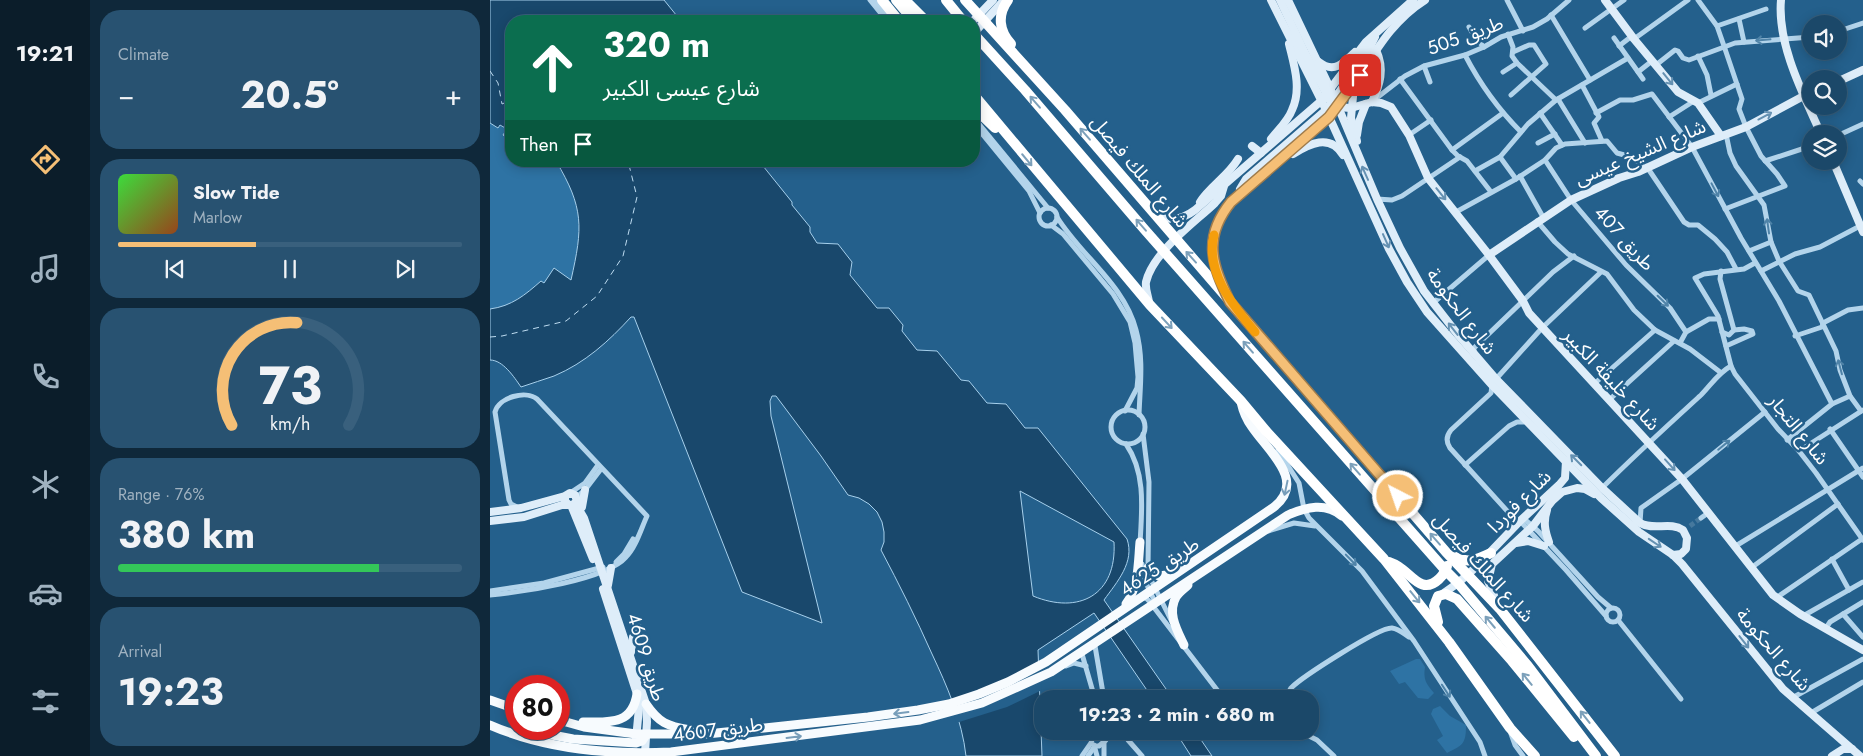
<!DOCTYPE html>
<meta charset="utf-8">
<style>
:root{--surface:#1b4869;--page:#285271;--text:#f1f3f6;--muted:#a0b2c0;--line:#39607d;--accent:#f5bf76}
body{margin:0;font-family:Jost,"Noto Sans Arabic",sans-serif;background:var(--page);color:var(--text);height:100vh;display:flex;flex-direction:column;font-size:19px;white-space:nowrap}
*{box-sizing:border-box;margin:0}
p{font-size:16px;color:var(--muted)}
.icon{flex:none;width:28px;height:28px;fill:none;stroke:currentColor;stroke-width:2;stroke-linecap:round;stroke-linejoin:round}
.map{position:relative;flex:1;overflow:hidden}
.side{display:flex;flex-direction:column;gap:10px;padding:10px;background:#0f283a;width:400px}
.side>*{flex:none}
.banner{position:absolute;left:15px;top:15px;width:475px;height:152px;border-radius:20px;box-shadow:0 2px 12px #0003,0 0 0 1px var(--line);background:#0b6e4f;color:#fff;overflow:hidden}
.fabs{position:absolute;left:1312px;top:15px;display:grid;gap:10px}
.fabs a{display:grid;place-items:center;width:45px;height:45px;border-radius:50%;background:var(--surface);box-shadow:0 2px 12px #0003,0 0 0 1px var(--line);font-size:25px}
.speed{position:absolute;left:15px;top:675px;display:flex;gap:10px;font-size:25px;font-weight:700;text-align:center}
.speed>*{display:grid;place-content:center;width:65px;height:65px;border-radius:50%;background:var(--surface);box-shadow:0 2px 12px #0003,0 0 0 1px var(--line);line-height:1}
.speed .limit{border:8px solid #d22;background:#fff;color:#111}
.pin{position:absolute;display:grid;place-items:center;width:42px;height:42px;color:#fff;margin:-21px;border-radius:10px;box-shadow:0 2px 8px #0006}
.me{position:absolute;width:55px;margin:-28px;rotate:319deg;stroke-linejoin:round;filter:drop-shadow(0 0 4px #0008)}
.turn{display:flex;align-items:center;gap:18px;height:105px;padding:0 15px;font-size:22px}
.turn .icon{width:65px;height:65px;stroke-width:2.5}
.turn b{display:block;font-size:35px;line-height:42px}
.then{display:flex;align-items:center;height:48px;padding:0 15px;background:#0003;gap:10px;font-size:19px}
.big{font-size:38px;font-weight:700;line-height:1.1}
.side .card{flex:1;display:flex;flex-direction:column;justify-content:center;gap:8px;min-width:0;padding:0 18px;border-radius:20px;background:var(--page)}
.side .dial{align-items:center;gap:0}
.dial svg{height:130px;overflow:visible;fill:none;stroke:var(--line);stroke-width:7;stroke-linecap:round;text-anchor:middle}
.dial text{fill:var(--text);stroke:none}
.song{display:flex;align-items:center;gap:15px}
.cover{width:60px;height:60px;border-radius:8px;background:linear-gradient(135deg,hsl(120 70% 55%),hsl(20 70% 35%))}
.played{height:5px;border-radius:2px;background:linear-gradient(90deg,var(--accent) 40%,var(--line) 40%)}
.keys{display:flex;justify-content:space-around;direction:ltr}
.heat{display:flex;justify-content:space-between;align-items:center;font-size:28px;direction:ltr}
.charge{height:8px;border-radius:4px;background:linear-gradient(90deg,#34c759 76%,var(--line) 0)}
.trip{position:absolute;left:544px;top:690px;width:285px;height:50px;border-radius:20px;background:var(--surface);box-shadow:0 2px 12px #0003,0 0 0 1px var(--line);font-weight:700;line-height:50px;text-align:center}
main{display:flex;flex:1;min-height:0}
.tab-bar{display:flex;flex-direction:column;width:90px;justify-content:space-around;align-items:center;background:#0b1d2a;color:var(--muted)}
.tab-bar .icon{width:35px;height:35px}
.tab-bar .on{color:var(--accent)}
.tab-bar b{font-size:22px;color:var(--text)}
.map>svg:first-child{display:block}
.green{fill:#2e73a4}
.water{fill:#19486c;stroke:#a7d0ec;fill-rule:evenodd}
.pier{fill:#24608c}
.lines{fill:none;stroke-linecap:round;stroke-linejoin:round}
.ferry{stroke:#bfddf2;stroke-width:1;stroke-dasharray:6 5;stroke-linecap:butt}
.street-tunnel{stroke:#45789d;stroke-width:5;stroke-dasharray:5 2.5;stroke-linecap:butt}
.street{stroke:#b3d4eb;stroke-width:5}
.secondary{stroke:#deedf9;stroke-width:8}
.primary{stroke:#f7fbfe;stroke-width:9}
.highway{stroke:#fff;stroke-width:10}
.oneway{stroke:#4f83a8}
.oneway2{stroke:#6591b2}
.oneway3{stroke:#7ca0ba}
.oneway4{stroke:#789eba}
.route-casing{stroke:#9f7c4d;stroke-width:12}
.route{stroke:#f5bf76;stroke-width:9}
.slow{stroke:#f59e0b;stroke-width:9}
.labels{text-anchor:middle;stroke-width:5;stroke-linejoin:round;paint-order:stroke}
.street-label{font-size:19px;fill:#fff;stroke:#24608c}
</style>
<main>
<nav class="tab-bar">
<b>19:21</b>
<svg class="icon on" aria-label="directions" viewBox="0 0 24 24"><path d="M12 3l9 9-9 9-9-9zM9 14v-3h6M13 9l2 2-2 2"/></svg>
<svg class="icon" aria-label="music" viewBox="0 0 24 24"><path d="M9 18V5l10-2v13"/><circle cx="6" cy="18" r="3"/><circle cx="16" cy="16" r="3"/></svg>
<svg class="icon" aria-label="phone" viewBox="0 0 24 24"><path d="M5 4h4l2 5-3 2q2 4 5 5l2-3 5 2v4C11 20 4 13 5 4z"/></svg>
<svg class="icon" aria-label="climate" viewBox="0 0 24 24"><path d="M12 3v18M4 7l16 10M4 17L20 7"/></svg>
<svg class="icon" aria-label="car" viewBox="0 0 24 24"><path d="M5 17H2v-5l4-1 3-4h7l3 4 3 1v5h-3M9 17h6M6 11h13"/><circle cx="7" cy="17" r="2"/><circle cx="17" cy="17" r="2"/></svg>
<svg class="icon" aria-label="filters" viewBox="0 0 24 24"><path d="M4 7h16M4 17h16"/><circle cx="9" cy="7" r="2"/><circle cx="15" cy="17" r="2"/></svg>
</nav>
<section class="side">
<div class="card"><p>Climate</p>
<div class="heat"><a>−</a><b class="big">20.5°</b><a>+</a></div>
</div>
<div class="card">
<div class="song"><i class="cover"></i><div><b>Slow Tide</b><p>Marlow</p></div></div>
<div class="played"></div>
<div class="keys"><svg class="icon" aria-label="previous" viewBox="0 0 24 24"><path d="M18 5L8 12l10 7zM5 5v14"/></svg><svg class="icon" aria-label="pause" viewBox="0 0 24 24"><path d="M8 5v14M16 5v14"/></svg><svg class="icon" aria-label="next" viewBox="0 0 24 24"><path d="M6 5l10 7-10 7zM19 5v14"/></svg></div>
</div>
<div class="card dial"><svg viewBox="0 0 100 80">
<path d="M14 69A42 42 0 1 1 86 69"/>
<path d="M14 69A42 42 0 0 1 54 6" stroke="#f5bf76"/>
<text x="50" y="56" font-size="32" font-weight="700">73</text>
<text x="50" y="72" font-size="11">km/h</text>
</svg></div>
<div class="card"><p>Range · 76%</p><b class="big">380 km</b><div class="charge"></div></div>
<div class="card"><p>Arrival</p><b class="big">19:23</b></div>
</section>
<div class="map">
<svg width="1373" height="756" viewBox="0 0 1373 756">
<rect width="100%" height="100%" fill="#24608c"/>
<g class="green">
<path d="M0,123L8,128L10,125L17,130L14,135L21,141V161H66C94,208 93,228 81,280L54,284L51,282C35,295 22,306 0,309Z"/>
<path d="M926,659H930L935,667C933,679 936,684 944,693L938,699L928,698L915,682L909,684L900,671Z"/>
<path d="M950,706L960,716L976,725C976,744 973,745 957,753L947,740L953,736L941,714L943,709Z"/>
</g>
<g class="water">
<path d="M0,0H174L191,21H21V141L13,135L17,129L10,125L8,128L0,123Z"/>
<path d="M66,161H269L302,202V205L320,227V232L327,243L348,244L362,262L360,275L387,308H399L413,325L412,331L427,350L447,351L471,380L479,381L497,403L516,404L535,428H548L637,539C645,562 627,582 614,600L683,699H663L604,613L548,650L552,756H476C472,720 457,686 442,654C426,618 409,584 391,550L394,542V532L392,522L387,512L379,504L369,498L358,495L331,456L286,396H282L280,401L281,416L332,623L252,592L144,317H141C119,341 95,363 64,376C53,380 42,383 31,387C24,377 13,360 0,360V309C22,306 35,295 51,281L54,283L64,268L81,280C93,227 94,208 66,161ZM530,491L624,542C627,595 589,615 543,596Z"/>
<path d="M685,731H705L722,756H701Z"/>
</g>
<path class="pier" d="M551,661L552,690L517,707L466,723L459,700L507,683Z"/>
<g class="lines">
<g class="ferry">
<path d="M0,71L8,83L12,104L21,100"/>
<path d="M0,337L12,336L76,321L107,296L133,256L147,197L138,161"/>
</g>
<path class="street-tunnel" d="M1200,526L1211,518"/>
<g class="street">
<path d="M380,0L397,21"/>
<path d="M385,0L402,21"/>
<path d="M1017,0L1033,31"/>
<path d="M1208,0L1227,26L1234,46L1252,99L1249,109L1256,127L1271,156L1287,174L1295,186L1235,209"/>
<path d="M1061,15L1100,80"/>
<path d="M1249,19L1254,42"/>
<path d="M1227,26L1276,9"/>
<path d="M979,27L986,39L994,47"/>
<path d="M1095,28L1134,0"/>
<path d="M1349,31L1373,23"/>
<path d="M1018,34L1023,47L1022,56L1027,63L1066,100"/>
<path d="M1124,38L1153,79"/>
<path d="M1144,39L1198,0"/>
<path d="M1129,46L1142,36"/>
<path d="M975,55C990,84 1008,109 1031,132"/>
<path d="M1208,56L1217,75L1221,95"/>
<path d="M1166,65L1185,50L1188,51L1193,58L1199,60L1245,43L1321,37"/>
<path d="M934,66L940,82"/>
<path d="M1013,72L1027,63"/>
<path d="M1148,72L1162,61"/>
<path d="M910,79L962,150L968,156L977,161L1001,192"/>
<path d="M1092,85L1109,117L1104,123L1112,141"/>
<path d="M1021,95L1056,64L1044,45H1039L1023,52"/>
<path d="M1068,99L1095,143"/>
<path d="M884,100L915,76L934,66L975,55L994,47L1011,37L1043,27L1057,19L1079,0"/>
<path d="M1208,103L1247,84"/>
<path d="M1050,113L1072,145"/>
<path d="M1106,113L1130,100H1143L1162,94L1202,147L1251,238L1289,301L1342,404"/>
<path d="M1179,117L1204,101"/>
<path d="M484,118L558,208"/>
<path d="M484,124L539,191L550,213"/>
<path d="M1236,134L1240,153L1246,166L1274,205L1281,242L1289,261L1308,291L1319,295L1346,351L1350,370L1360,396L1371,411"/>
<path d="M919,135L941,120"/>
<path d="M1349,135L1373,124"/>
<path d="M1048,143L1065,134"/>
<path d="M962,150L1013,113"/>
<path d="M1010,157L1026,179"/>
<path d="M1055,160L1081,200L1136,265L1180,308L1196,332"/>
<path d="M1275,161L1321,146"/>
<path d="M985,171L1010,157L1038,124L1066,100L1138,58"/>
<path d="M1030,176L1053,217"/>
<path d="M1370,181L1373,184"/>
<path d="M887,199L902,200L912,196L970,157"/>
<circle cx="558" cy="217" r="9"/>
<path d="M966,212L1026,179L1055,160L1066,148L1075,144L1117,141L1127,153L1138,156L1157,167L1194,222L1199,225H1208L1225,239L1237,252L1246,269"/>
<path d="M567,217C591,256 634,284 646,330C654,359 650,386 649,415"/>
<path d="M1047,221L1065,242L1078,254L1117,274L1144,310L1165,330L1200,349L1230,372"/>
<path d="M561,225L573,234L623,294L640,322L645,343L648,377L647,388L635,411"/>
<path d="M1259,251L1281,242"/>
<path d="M1265,263L1254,269L1214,274L1205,278L1228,316L1241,366L1245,374L1288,429L1309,451L1326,473L1373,540"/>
<path d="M1231,271L1230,279L1244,330L1239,335L1232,332"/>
<path d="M1271,271L1305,254L1330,247L1370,226"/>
<path d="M943,303L999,255"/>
<path d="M1305,336L1332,327L1333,323L1358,310L1373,308"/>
<path d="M1190,343L1196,332L1219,319H1229"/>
<path d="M1236,346L1263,334L1262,331L1254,329L1244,330"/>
<path d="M984,354V348L986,346L1063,272L1084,256"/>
<path d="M1006,379L1052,328L1111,272"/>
<path d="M1104,384L1165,330"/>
<path d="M1002,385L1001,393L961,430C956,436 956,442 960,448L1019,513L1025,526"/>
<path d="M1119,400L1184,341"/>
<circle cx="638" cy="427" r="17"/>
<path d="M1340,429L1373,477"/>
<path d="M653,434L659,482L658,568L661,580L682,622"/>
<path d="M1297,440L1342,404L1360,396"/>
<path d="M636,444C656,473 652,509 650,543"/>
<path d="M788,450L809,483L814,509L819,518L872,571L924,641L990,742L995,756"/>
<path d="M1309,451L1373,410"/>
<path d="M975,465L1019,426L1027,422H1037"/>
<path d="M1112,488C1144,456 1177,426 1211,395C1221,385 1228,373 1241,366"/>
<path d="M80,493L95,483L108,465"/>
<path d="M87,497L95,490L111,469"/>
<path d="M1033,518L1048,531L1108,597L1121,608"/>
<path d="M1211,518L1218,513"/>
<path d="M1030,521L1076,570L1116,616"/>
<path d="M1150,523L1151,508L1192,479L1275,412"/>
<path d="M778,531L804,523L825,526"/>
<path d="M1244,547L1373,468"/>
<path d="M1342,559L1359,590"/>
<path d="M126,562L134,554L143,539"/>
<path d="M652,564L655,581L665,602"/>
<path d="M1261,568L1348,504"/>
<path d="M0,591L54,583L113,567"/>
<path d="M0,595C31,592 116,580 136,557C146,547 151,529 157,516L47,399C36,390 9,397 5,412L19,500L21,504L29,508"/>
<path d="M652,598H656L659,601L734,699"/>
<path d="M1286,598L1372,539"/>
<circle cx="1123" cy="615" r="7"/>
<path d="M1353,614L1373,637"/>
<path d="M1313,616L1373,582"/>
<path d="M1128,620L1191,699"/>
<path d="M1336,628L1340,622L1373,602"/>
<path d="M605,646L614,699"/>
<path d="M592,654L605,699"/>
<path d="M576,666L584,663L596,666"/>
<path d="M1302,698L1373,659"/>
<path d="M796,699C797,695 799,691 801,688C812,677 889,627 902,628C909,629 914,634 919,637"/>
<path d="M1321,713L1373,682"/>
<path d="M809,731L827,740L844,756"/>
<path d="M1021,734L1025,745L1033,756"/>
<path d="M638,740L652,756"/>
<path d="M604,745L607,756"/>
<path d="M592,756L601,743L605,731"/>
<path d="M598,756L605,746H609L616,740L619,731"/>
<path d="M614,756V742"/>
</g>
<g class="secondary">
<path d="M781,0L836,110L899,249L917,282L937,312L1002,385L1111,498L1149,532L1183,555L1192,564L1293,689L1370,756"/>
<path d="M790,0L814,51L840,101L847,107L861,108L882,102L891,103L901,107L919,135L938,178L999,255L1033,301L1039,313L1192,479L1283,595L1310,614L1373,650"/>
<path d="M798,0L841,90L887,199L910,248L934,291L969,336L1006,379L1112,488L1150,523C1164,531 1180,521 1193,530L1197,538L1196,549L1191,554L1183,555"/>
<path d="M1115,0L1144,39L1188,92L1208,103L1231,136"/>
<path d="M1291,0C1287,44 1313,94 1331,134"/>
<path d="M483,21L503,0"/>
<path d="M484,33L514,0"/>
<path d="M829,62C844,74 854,63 865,52"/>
<path d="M1349,81L1373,70"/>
<path d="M864,86L861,118L867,141"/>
<path d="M843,101L880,47L885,37"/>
<path d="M882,102C890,85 895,69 886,50"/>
<path d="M867,135L869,122L876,104"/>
<path d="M781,139C788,130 798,121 802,110C812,89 804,65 799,44"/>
<path d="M762,146L771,153"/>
<path d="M803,154C819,144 840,133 853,155"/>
<path d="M1343,161L1373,232"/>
<path d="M750,189L756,179L836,110L838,107"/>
<path d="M710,202C720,186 738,176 748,159"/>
<path d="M667,213C680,223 693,219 705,210L831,101L876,42L923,0"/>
<path d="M999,255L1081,200L1129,178L1148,172L1202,147L1256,127L1321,92"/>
<path d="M736,292C723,268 717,246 729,220C738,199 756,188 773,174C795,156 820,137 839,116C875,78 889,29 935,0"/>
<path d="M659,302C658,295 655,289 656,282C663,252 704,223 725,203L731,196L734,186"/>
<path d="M85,503L94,518L156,704L157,722L155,753"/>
<path d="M81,505L103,559"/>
<path d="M92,507L95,490"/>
<path d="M1057,510C1053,522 1055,531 1059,542"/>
<path d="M0,512L31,508L75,496L80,493L85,495L87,501L83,505H79L75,501V496"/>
<path d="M0,521L34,517L72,505H79"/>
<path d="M1026,543L1038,541L1054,546"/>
<path d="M118,585L121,568"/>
<path d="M113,589L147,694L149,708L146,739"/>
<path d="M951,595L968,583L985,568L1030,521L1069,485L1075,478L1076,461"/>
<path d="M1007,603L998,581L1002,564L1043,526L1062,501L1072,492L1087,488L1095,489L1104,494"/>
<path d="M141,652L143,637L149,628"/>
<path d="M1342,756L1353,749H1362"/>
</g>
<g class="primary">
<path d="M658,568L669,576L684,574"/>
<path d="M636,604C649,586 648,564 650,542"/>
<path d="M694,645C687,630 677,613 686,597C689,592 694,589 698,585"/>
<path d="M0,700L26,709"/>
<path d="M156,704C169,723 177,726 200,730"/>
<path d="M69,720L94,727L146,734H217L378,717L428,710L459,704L489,694L518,682L556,662L784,507C817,481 778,451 762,427C756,419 753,411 751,402"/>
<path d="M93,722C118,722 142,726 147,694"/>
<path d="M0,725C55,749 121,755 181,752L430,720L492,703L561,672L798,515C816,507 836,502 852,516"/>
<path d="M31,729L83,739L146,743L152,741L156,735"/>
</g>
<g class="highway">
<path d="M392,0L409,21"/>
<path d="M406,0L424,21"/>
<path d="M415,0L436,21"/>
<path d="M456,0L473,21"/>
<path d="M475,0L575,110L956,552L1010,609L1125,756"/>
<path d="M518,0C507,15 509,31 521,44"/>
<path d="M484,34L535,90L655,230L956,571L968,583L1038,666L1106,756"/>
<path d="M484,95L660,305L751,401L776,431L894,559L959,642L1020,728L1045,756"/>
<path d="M484,108L505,128"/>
<path d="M963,556C978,564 986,560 1001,553"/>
<path d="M899,562C902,563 906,565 909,567C922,575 932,595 949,579C953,575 956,571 957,566"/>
<path d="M948,622L944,606L948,596L956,594L967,599L1022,661L1084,737"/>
</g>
</g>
<defs><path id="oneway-shaft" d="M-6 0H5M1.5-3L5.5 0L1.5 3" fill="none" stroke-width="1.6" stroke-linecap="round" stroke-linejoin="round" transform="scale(1.25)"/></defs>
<g class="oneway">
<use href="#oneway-shaft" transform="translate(1273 40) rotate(175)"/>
<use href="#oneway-shaft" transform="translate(1225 190) rotate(62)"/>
<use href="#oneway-shaft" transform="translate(1278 226) rotate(-98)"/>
<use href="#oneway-shaft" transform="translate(1173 301) rotate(44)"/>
<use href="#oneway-shaft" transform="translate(1350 367) rotate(-105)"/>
<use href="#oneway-shaft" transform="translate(1234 445) rotate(-39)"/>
<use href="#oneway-shaft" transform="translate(861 560) rotate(46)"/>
<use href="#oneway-shaft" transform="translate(956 691) rotate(57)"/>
</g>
<g class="oneway2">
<use href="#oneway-shaft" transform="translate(1178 79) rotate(51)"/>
<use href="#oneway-shaft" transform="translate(1275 116) rotate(-28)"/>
<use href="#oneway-shaft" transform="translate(875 173) rotate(-114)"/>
<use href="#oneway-shaft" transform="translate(951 194) rotate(51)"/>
<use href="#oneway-shaft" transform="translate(896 241) rotate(66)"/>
<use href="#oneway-shaft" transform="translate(963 329) rotate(-128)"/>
<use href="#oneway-shaft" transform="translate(1086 460) rotate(-135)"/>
<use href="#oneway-shaft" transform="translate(1180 465) rotate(48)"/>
<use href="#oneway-shaft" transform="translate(1165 543) rotate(34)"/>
<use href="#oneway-shaft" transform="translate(1254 642) rotate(52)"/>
</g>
<g class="oneway3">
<use href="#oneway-shaft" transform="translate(545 102) rotate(-131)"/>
<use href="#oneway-shaft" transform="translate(595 134) rotate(-131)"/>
<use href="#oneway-shaft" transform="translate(537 160) rotate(50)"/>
<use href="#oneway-shaft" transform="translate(651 225) rotate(-131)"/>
<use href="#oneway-shaft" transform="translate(701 257) rotate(-132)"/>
<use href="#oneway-shaft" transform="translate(677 323) rotate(47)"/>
<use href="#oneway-shaft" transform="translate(758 347) rotate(-131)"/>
<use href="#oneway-shaft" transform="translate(865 469) rotate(-131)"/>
<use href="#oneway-shaft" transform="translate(945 539) rotate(-131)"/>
<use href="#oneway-shaft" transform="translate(925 597) rotate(51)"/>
<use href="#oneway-shaft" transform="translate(1000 622) rotate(-130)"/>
<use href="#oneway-shaft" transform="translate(1037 679) rotate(-129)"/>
<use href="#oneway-shaft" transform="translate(1095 717) rotate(-128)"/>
</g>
<g class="oneway4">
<use href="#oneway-shaft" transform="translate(796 488) rotate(102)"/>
<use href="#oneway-shaft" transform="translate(411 713) rotate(173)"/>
<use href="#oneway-shaft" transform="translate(304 737) rotate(-7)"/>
</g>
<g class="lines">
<g class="route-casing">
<path id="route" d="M870,75L839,117L741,202C712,238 722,265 740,302L908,496"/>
</g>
<use href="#route" class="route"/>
<path class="slow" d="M724,235C715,273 743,305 765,332"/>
</g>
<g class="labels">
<g class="street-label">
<text transform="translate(975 35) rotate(-20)" y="7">طريق 505</text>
<text transform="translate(1150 152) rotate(-23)" y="7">شارع الشيخ عيسى</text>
<text transform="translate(650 171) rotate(50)" y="7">شارع الملك فيصل</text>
<text transform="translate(1135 238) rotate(48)" y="7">طريق 407</text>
<text transform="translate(972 311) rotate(53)" y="7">شارع الحكومة</text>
<text transform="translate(1122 379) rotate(47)" y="7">شارع خليفة الكبير</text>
<text transform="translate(1309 429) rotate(51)" y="7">شارع التجار</text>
<text transform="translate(1029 501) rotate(-45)" y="7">شارع فوردا</text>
<text transform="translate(669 566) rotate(-33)" y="7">طريق 4625</text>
<text transform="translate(994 567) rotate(48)" y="7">شارع الملك فيصل</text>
<text transform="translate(1284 649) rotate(49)" y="7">شارع الحكومة</text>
<text transform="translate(157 657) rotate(73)" y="7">طريق 4609</text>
<text transform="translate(228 729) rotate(-7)" y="7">طريق 4607</text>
</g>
</g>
</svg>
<div class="fabs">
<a><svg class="icon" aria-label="sound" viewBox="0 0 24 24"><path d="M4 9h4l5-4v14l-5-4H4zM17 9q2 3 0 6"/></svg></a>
<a><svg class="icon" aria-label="search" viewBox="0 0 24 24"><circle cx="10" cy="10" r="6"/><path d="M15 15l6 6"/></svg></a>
<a><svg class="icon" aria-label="layers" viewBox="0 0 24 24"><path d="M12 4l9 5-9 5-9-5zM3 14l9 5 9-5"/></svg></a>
</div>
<div class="speed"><div class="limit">80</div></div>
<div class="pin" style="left:870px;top:75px;background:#d93025"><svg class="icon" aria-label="arrive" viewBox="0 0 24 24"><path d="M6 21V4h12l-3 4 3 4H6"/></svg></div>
<svg class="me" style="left:908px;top:496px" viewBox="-20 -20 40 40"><circle r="17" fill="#f5bf76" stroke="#fff" stroke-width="3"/><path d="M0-11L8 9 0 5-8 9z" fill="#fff"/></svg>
<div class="trip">19:23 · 2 min · 680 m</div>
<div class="banner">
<div class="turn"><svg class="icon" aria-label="ahead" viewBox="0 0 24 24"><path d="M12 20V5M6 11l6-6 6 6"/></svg><div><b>320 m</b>شارع عيسى الكبير</div></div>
<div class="then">Then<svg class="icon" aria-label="arrive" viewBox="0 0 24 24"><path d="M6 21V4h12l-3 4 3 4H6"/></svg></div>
</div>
</div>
</main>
